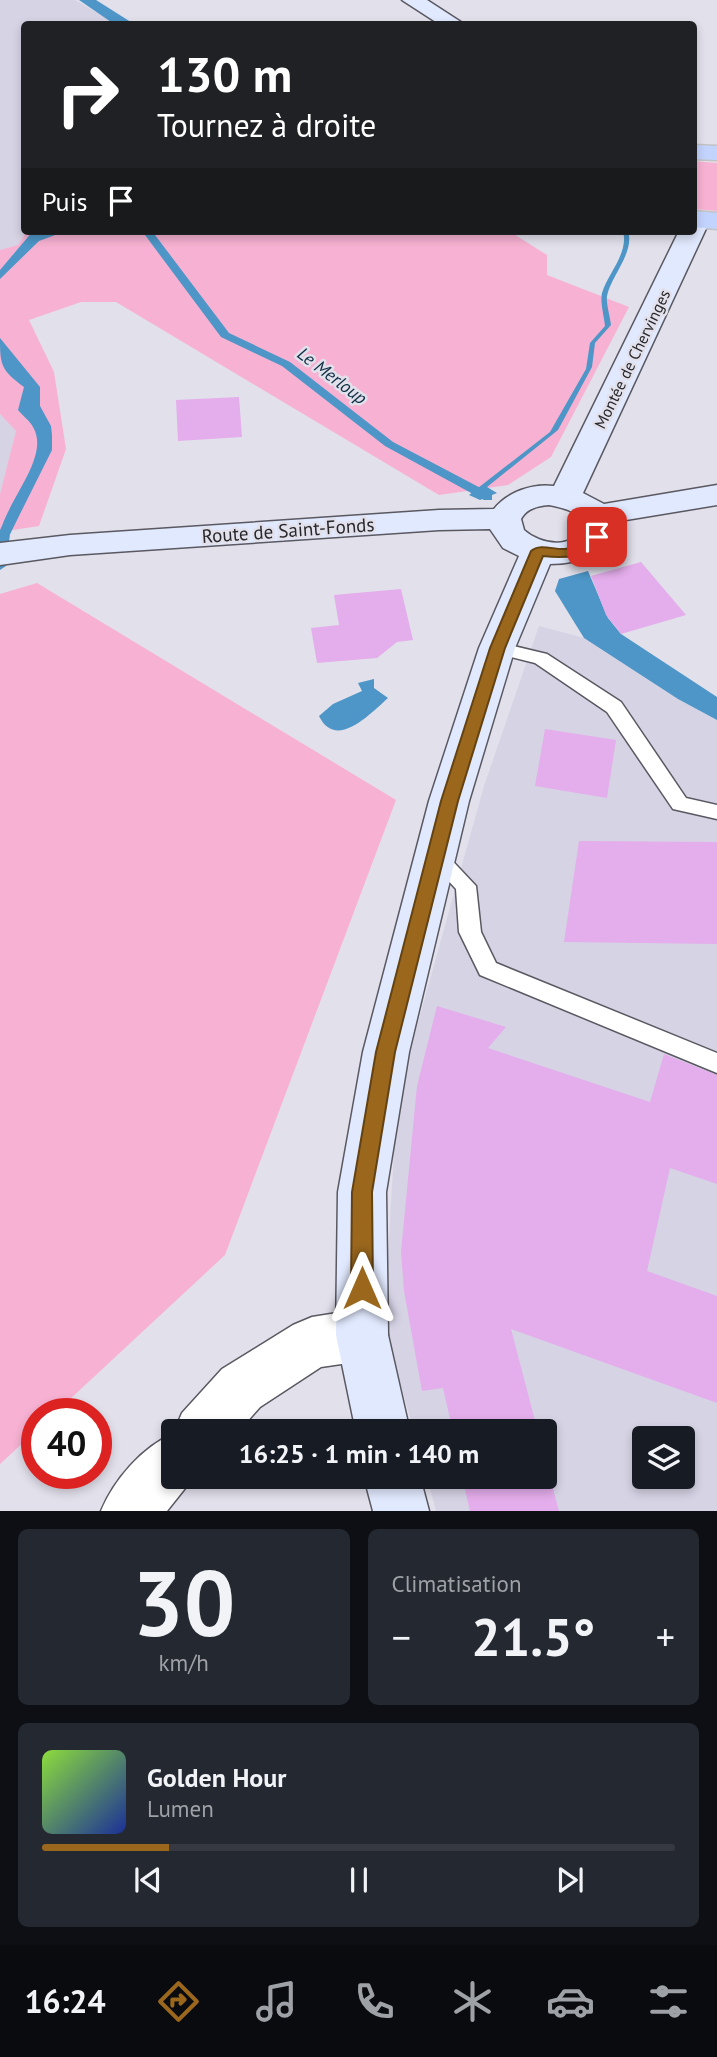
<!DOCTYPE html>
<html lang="fr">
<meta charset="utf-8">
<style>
:root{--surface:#171b24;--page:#242831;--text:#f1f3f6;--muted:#9ea1a6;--line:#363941;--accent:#9a671d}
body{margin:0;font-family:"PT Sans",sans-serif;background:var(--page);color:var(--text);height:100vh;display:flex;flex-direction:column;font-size:26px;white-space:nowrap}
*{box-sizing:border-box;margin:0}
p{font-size:23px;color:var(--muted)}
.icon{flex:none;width:38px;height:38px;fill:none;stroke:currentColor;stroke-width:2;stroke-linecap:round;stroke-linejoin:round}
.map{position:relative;height:1511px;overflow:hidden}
.panel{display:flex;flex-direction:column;gap:18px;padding:18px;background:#0d0f14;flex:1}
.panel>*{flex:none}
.hud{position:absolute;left:21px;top:21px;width:676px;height:214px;border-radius:7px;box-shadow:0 4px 10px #0003;background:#202124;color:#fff;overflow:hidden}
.tools{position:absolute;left:632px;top:1426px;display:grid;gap:14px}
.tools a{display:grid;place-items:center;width:63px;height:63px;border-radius:7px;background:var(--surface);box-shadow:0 4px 10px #0003;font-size:35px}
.speed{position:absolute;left:21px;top:1398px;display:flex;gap:14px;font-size:35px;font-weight:700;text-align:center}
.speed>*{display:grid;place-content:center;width:91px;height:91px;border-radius:50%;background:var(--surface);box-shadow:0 4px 10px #0003;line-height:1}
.speed .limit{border:10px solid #d22;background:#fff;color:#111}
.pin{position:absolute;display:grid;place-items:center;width:60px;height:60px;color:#fff;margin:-30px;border-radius:14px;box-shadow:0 4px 10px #0006}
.me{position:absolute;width:77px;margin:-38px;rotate:0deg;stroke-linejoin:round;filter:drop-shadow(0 0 5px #0008)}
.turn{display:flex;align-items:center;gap:24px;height:147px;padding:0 21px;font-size:32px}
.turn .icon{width:91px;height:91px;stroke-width:2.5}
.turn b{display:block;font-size:49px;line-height:60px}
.then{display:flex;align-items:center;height:66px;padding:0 21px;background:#0003;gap:14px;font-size:26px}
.big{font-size:52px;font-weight:800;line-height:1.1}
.panel .card{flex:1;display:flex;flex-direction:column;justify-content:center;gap:10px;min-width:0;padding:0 24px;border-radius:10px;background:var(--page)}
.panel .dial{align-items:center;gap:0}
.dial b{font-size:91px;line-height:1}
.song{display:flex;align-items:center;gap:21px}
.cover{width:84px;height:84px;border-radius:10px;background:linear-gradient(135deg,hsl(90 70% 55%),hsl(230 70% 35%))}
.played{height:7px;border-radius:4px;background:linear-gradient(90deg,var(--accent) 20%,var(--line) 20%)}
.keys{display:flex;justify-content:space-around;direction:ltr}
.heat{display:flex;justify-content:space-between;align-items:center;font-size:38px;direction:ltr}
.panel .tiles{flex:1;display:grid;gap:18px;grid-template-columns:1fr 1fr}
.card:last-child{grid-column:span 2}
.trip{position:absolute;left:161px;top:1419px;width:396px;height:70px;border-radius:7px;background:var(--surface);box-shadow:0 4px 10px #0003;font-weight:800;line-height:70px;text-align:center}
.tab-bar{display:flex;height:112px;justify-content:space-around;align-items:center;background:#090b0e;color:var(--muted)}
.tab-bar .icon{width:49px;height:49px}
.tab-bar .selected{color:var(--accent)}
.tab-bar b{font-size:32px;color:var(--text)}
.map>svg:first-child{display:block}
.built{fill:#d6d3e5;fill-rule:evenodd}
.green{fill:#f7b1d2}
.water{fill:#4d96c7}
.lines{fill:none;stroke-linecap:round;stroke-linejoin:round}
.stream{fill:#4d96c7;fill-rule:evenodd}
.building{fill:#e4adeb}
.lane-casing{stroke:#5a5861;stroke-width:3}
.street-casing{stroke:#5a5861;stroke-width:3}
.secondary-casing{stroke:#5a5861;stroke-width:3}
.primary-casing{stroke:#c3c3c4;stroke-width:3}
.lane{fill:#fff;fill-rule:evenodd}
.street{fill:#fff;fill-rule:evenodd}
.secondary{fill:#e1e9fe;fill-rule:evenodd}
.primary{fill:#c2d3fd;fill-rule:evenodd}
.route{fill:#9a671d;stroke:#644313;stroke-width:2}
.labels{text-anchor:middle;stroke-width:5;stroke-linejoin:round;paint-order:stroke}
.far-street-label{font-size:16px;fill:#27272b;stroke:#e2e0eb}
.far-water-label{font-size:18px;font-style:italic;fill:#0e2e43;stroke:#e2e0eb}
.street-label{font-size:19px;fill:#27272b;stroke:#e2e0eb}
</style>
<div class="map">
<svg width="717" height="1511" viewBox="0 0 717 1511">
<rect width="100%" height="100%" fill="#e2e0eb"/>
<g class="built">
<path d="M0,0H75L117,24H24V231H27L18,245L0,250Z"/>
<path d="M0,414L16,431L0,494Z"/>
<path d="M539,626L584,638L678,699L717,720V1511H436L427,1477H544V1432L414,1431L384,1326L397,1098L484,786ZM644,1438H682V1477H644Z"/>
</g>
<g class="green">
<path d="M693,161L717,163V211L693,209Z"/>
<path d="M27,231H509L547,255V275L629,307L551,457L508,485L439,495L116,302H81L29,320L54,372L66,449L39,526L0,532V494L16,431L0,414V250L18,245Z"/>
<path d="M37,583L396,800L225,1255L54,1414H37V1430L0,1464V594Z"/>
</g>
<g class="water">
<path d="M79,0H96L134,24H114Z"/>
<path d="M33,231H66L39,241L0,279V270Z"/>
<path d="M623,231H628C635,252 611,276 607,296C606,304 610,316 611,325L595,343L592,367L558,430L487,487L497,493L480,500L469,495L550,432L586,369L590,343L605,326C604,316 600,302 602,293C608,273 629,253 623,231Z"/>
<path d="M0,338L40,387V406L51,426L52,435V450L10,534H0C6,501 51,457 33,427C30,421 23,416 18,410L24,387C1,370 0,365 0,338Z"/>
<path d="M588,571L608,618L621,634L717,697V720L678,699L584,638L555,591L559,579Z"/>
<path d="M374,679V688L388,698C371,713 336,751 319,716L333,704L362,691L358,683Z"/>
</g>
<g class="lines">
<g class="stream">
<path d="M142,231H152L229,333L290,362L393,442L492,494V500H484L385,446L282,366L221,337Z"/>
<path d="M12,513L18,517L10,534L6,566L0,570V530L8,514Z"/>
</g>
</g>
<g class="building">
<path d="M239,397L242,437L178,441L176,400Z"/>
<path d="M641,562L686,615L621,634L606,615L591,576Z"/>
<path d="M401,589L413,640L397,642L377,658L317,663L311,628L339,625L334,595Z"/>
<path d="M545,729L616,740L607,798L535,786Z"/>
<path d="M579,841L717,842V944L564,942Z"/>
<path d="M437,1006L506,1027L488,1048L650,1102L664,1054L717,1075V1184L670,1168L647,1271L717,1296V1403L511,1329L538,1432H453L443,1388L422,1391L404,1291L401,1252L417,1086Z"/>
<path d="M544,1456L559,1511H470L462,1477H544Z"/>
</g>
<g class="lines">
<g class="lane-casing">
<g id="lane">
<path d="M497,642L547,654L621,702L686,798L717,805V819L673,809L607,712L535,663L491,652L488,648L491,644Z"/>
<path d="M437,850L444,852L476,886L481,932L496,963L717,1053V1073L480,975L459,932L456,889L427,858L430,852Z"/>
</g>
</g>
<g class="street-casing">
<g id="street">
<path d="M362,1309L380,1317L388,1335L380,1353L362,1361L321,1367L260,1407L238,1432H174L182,1413L222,1369L293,1325L312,1317Z"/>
<path d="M173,1434V1477H194L167,1511H101C114,1480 142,1447 173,1434Z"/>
</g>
</g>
<g class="secondary-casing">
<g id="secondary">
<path d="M402,0H427L464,24H439Z"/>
<path d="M697,212L706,215L710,220L583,493L604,504L717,485V505L614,522C616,555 576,564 550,564L515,648L469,801L409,1052L386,1192L388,1335L410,1432H356L336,1335L338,1192L363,1052L429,801L479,648L519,556L503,548L490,529L439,530L70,555L0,565V543L70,535L439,510L494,509C507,492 533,483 554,486L679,231H693V213ZM549,505C563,508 577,510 583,524C574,551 541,545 524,530L521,519C527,508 538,506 549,505Z"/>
<path d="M364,1477H420L429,1511H373Z"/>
</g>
</g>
<g class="primary-casing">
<g id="primary">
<path d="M693,145L717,146V160L693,159Z"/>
<path d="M693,211L717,213V229L693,227Z"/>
</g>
</g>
<use href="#lane" class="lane"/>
<use href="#street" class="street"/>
<use href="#secondary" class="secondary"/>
<use href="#primary" class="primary"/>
</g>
<path class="route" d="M597,533L602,534V540C585,557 566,559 543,556L505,648L458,801L395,1052L372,1192L373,1288L370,1295L362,1298L355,1295L351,1288L352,1192L376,1052L441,801L490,648L531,551C540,543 554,550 565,549C579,547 586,537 597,533Z"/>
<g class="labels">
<g class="far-street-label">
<text transform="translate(632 359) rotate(-64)" y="6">Montée de Chervinges</text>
</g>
<g class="far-water-label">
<text transform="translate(332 376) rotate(37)" y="6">Le Merloup</text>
</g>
<g class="street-label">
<text transform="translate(288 530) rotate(-4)" y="7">Route de Saint-Fonds</text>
</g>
</g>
</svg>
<div class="tools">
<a><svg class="icon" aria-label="layers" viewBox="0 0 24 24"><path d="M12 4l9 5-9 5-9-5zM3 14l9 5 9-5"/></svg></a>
</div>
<div class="speed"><div class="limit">40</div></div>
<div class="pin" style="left:597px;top:537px;background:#d93025"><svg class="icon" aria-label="arrive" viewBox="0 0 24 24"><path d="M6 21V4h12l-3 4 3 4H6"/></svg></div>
<svg class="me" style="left:362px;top:1288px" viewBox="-20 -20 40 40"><path d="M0-17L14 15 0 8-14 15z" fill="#9a671d" stroke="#fff" stroke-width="4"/></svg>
<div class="trip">16:25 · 1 min · 140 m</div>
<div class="hud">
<div class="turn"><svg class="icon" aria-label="right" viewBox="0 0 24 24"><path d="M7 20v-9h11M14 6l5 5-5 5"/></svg><div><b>130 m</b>Tournez à droite</div></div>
<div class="then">Puis<svg class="icon" aria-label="arrive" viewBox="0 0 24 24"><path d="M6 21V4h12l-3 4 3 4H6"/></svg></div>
</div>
</div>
<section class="panel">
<div class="tiles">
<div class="card dial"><b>30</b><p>km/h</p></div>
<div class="card"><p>Climatisation</p>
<div class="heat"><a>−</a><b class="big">21.5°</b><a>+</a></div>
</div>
<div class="card">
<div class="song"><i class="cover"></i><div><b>Golden Hour</b><p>Lumen</p></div></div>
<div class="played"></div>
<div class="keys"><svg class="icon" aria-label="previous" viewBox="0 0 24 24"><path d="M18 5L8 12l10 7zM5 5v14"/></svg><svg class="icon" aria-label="pause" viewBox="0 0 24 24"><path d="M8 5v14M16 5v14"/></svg><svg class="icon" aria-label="next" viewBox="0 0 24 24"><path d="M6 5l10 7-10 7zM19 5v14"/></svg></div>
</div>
</div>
</section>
<nav class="tab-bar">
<b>16:24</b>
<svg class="icon selected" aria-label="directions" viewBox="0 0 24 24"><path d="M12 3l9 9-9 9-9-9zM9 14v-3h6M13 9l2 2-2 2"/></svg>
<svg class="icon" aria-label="music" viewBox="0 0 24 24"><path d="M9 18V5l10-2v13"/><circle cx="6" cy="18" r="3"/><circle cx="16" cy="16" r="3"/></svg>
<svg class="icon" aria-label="phone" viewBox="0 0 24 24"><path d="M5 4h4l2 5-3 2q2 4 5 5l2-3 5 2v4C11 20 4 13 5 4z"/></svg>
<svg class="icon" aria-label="climate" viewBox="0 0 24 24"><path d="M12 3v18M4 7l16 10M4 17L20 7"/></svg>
<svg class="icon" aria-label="car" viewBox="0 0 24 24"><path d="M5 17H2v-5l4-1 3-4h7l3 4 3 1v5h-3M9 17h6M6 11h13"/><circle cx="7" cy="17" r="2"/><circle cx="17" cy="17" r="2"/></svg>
<svg class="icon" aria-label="filters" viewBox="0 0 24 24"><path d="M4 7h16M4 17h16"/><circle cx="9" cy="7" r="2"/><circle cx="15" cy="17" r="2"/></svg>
</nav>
